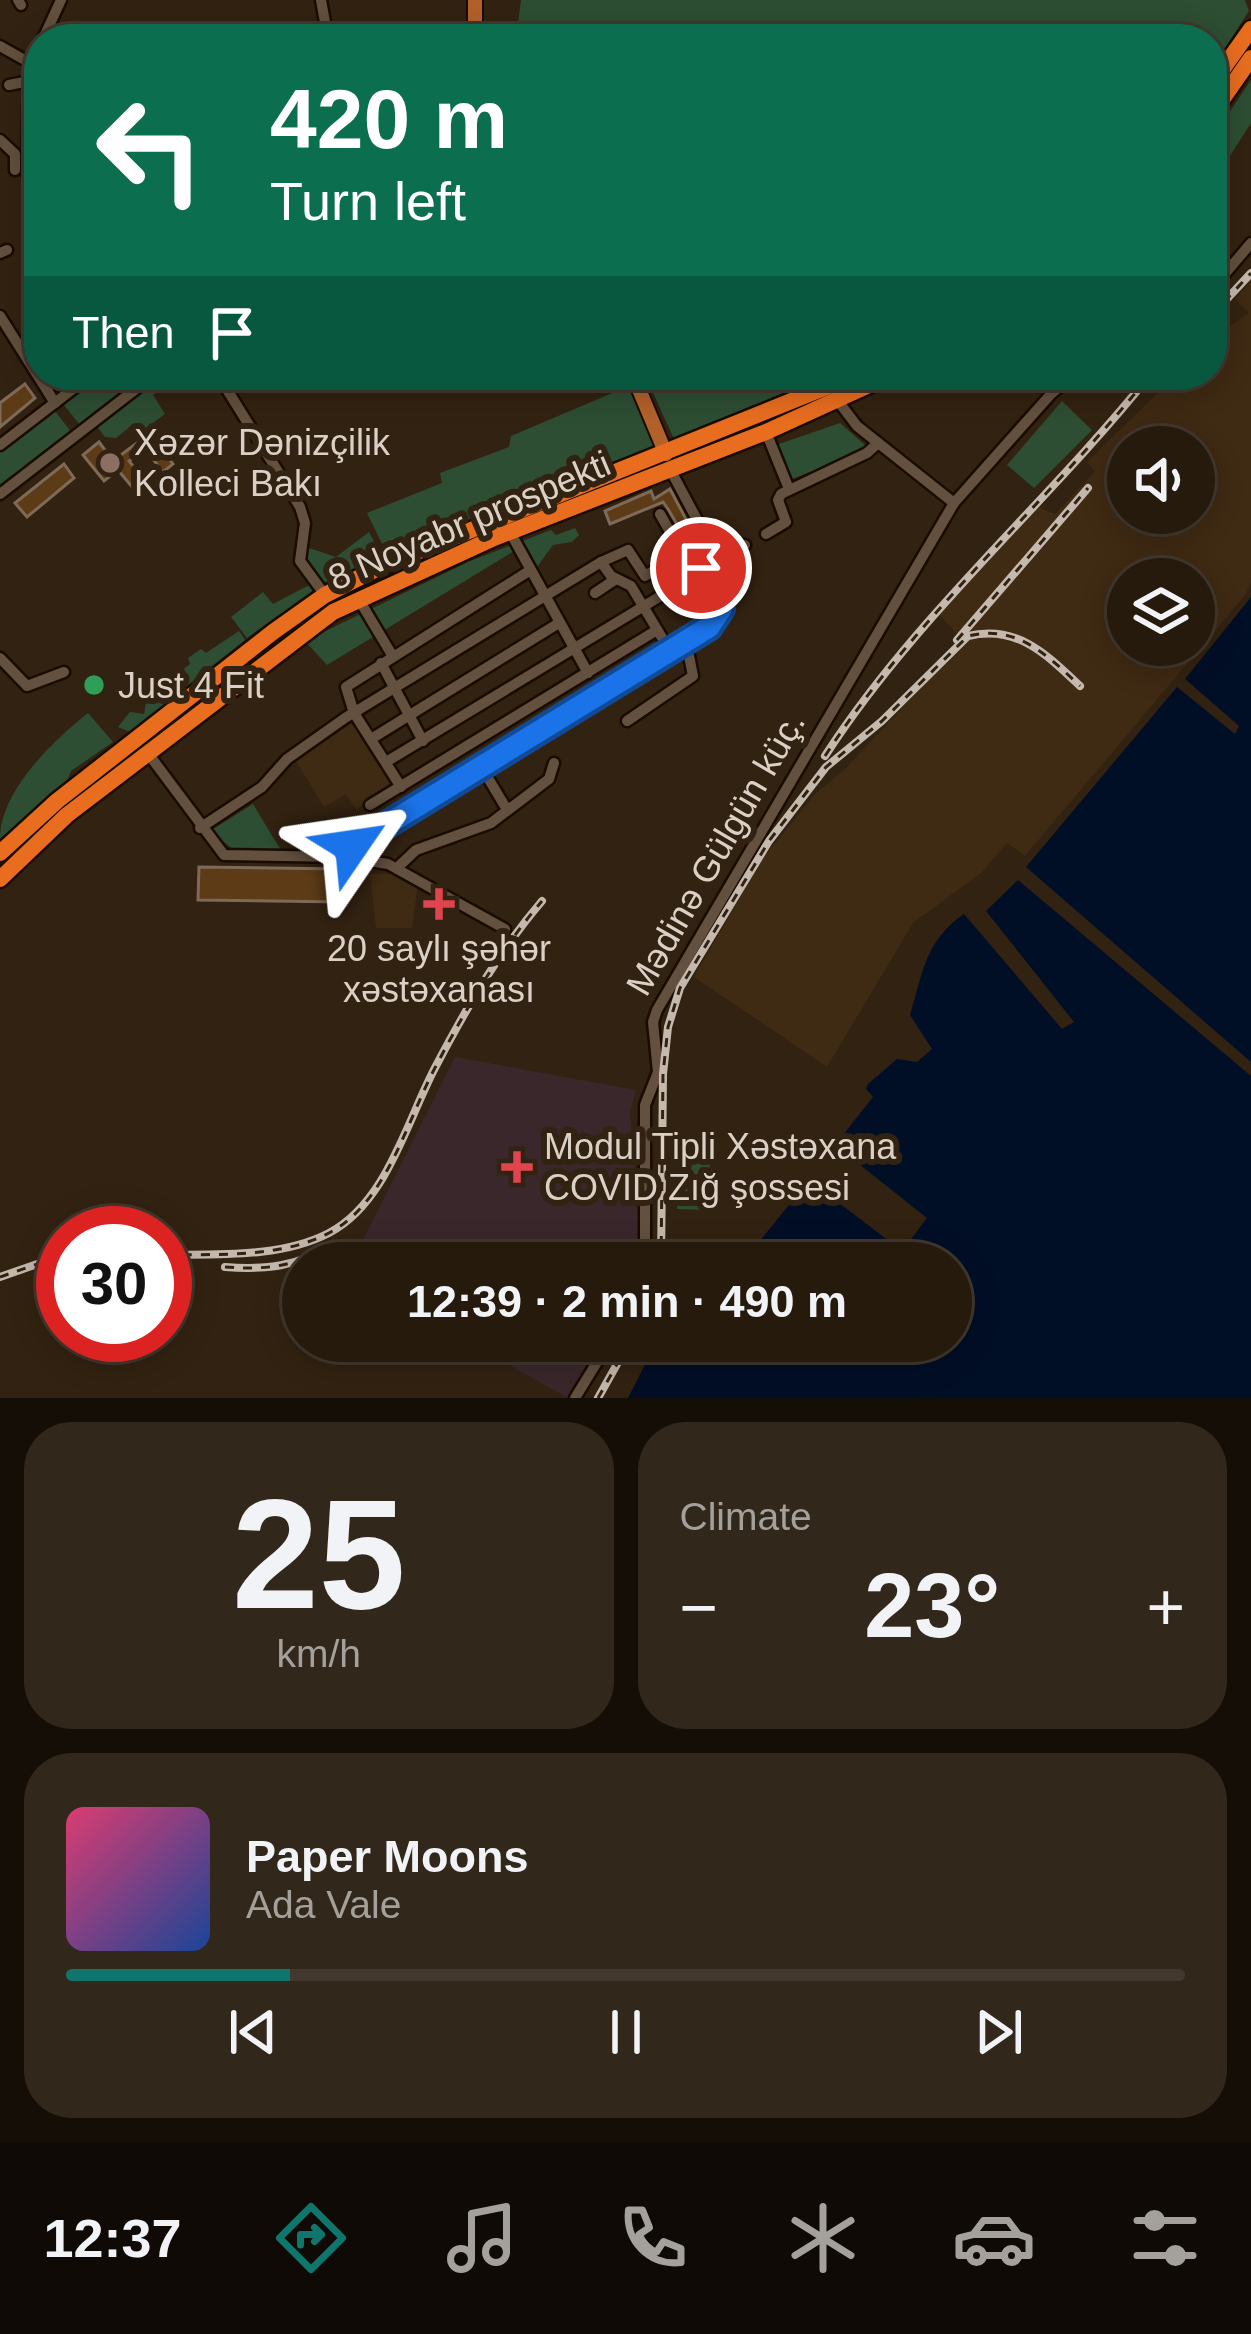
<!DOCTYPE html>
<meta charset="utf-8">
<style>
:root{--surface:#261a0d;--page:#32271b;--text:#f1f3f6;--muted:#a4a19d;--line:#42382e;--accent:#0f766e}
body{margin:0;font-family:Arial,sans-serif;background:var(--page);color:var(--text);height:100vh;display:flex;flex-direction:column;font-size:45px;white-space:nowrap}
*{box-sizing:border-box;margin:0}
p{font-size:39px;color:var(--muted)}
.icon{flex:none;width:66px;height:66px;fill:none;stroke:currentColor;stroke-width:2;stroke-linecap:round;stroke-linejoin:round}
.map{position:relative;height:1398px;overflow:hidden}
.panel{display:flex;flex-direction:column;gap:24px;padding:24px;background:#150e07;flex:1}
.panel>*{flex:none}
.hud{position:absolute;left:24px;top:24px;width:1203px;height:366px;border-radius:48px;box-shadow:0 6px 30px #0003,0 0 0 3px var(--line);background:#0b6e4f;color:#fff;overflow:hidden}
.buttons{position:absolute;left:1107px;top:426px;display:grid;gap:24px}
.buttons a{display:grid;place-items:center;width:108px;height:108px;border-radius:50%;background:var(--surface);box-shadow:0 6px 30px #0003,0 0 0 3px var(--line);font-size:60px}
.speed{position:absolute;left:36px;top:1206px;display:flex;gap:24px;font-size:60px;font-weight:700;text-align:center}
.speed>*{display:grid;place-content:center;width:156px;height:156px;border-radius:50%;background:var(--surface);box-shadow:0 6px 30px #0003,0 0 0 3px var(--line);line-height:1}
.speed .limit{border:18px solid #d22;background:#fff;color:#111}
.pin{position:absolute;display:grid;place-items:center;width:102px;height:102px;color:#fff;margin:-51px;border:6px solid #fff;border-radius:50%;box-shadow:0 3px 12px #0007}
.me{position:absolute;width:132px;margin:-66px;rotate:58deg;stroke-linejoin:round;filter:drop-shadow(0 0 9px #0008)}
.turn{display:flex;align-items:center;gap:42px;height:252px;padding:0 48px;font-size:54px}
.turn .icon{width:156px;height:156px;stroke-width:2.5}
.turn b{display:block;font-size:84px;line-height:102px}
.then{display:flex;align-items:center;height:114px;padding:0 48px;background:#0003;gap:24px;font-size:45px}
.big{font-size:90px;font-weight:600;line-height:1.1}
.panel .card{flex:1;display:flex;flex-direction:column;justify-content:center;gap:18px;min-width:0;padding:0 42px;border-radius:48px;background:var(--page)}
.panel .dial{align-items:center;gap:0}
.dial b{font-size:156px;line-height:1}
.song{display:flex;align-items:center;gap:36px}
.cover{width:144px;height:144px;border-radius:18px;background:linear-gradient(135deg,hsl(340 70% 55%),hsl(220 70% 35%))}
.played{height:12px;border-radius:6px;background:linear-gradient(90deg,var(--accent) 20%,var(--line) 20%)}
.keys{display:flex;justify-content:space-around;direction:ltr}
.heat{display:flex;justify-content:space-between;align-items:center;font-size:66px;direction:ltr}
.panel .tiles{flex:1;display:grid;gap:24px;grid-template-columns:1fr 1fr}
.card:last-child{grid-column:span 2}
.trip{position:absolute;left:282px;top:1242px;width:690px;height:120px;border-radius:60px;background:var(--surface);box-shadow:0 6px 30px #0003,0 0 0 3px var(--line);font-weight:600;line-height:120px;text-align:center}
.menu{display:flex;height:192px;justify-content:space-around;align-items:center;background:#0f0a05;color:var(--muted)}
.menu .icon{width:84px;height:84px}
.menu .on{color:var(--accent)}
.menu b{font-size:54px;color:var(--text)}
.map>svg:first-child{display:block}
.built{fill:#3f2a13;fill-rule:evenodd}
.medical{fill:#3a272c}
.green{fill:#2d4e33}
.water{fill:#000e26}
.building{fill:#5d3b16;stroke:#7e6a58;stroke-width:3}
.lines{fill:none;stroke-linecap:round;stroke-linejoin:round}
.minor-tunnel{stroke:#4b3c2c;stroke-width:10;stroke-dasharray:10 5;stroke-linecap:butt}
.minor-casing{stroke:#1a0b00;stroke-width:15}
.major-casing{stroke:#1a0b00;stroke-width:18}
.highway-casing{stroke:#1a0b00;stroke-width:21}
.minor{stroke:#63503e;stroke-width:10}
.major{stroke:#b3612b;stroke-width:14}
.highway{stroke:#e86d1f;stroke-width:16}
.rail-casing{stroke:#c5b9ae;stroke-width:8}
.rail{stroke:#322211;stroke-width:3;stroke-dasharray:9;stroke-linecap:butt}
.route-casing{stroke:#114b97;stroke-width:30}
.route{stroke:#1a73e8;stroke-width:21}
.education-dot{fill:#8d6e63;stroke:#322211;stroke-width:4.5}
.leisure-dot{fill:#2e9e5b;stroke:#322211;stroke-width:4.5}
.health-dot{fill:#e0444e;stroke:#322211;stroke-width:4.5}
.labels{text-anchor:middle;stroke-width:12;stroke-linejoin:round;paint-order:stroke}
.poi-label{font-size:36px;fill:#dbd0c6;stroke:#322211;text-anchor:start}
.street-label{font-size:36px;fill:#dbd0c6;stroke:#322211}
</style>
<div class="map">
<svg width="1251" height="1398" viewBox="0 0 1251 1398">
<rect width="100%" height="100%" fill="#322211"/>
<g class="built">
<path d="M1251,280V582L1246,594L1025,856L1007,843L981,873L913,923L827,1067L694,977L763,858L816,793L844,770L964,642L939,614L1039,507L1055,514L1095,472L1087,462L1176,375H1212V339L1249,313L1235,299ZM1128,447H1194V513H1128ZM1128,579H1194V645H1128Z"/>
<path d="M354,722L395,785L356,809L346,794L324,807L296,761Z"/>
<path d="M370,874H405L418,884L412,928H376Z"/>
</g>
<g class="medical">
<path d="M455,1057L636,1090L630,1113L642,1255L637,1263H378L357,1252Z"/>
<path d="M467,1341H603L568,1398Z"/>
</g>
<g class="green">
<path d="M521,0H1245L1249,11L1212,68V39H516Z"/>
<path d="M1251,80V123L1212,184V138Z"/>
<path d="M101,375H145L80,425L64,405Z"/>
<path d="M160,375H180L153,395L165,414L138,434L132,425L116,438L105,437L95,424Z"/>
<path d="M645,375H830L679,439H674Z"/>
<path d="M629,386L657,446L564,479L387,554L367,513L442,483L440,473L509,447L511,436Z"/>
<path d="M1062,401L1092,430L1034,488L1007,465Z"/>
<path d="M55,411L72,433L0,491V451Z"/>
<path d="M840,423L865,445L864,452L789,480L776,445Z"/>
<path d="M575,528L579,535L572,542L553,545L537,567L528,564L519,548L327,665L305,641L470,561L551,530L556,535Z"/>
<path d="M369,532L381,555L323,583L304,561L306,547L336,557Z"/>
<path d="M311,584L315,589L247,638L231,617L263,592L273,604Z"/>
<path d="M239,631L245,640L130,732L118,727L130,712L144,714L147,697L190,664L188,658L201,649L206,653Z"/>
<path d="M88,713L113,742L71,771L67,781L0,839C0,791 53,741 88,713Z"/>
<path d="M253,804L282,852L233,849L210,831Z"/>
<path d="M678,1153L710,1154L708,1210L677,1209Z"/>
</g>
<g class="water">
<path d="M1251,597V1062L1026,867L1177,687L1235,734L1239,726L1185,679Z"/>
<path d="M1018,880L1251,1076V1398H628L657,1341H951V1263H742L809,1180L902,1251L927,1218L835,1145L873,1097L866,1089L868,1084L897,1059L917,1062L932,1049L910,1015C923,972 925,941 964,914L1062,1029L1074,1022L986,911Z"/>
</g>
<g class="building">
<path d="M25,384L35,398L0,427V403Z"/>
<path d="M150,433L173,464L163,472L145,449L129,461L149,485L138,494L118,470L104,481L83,455L99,442L113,461Z"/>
<path d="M64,464L74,478L27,517L15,503Z"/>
<path d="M670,489L706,557L657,587L654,582L694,553L668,509L663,502L610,524L605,511L651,491L654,499Z"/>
<path d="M199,867L345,869L344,902L198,900Z"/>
</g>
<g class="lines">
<path class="minor-tunnel" d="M677,543L700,531"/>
<g class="minor-casing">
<g id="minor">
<path d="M18,0L21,5"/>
<path d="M321,0L328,39"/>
<path d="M43,39L61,0"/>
<path d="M0,46L30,63"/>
<path d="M39,46L29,71L27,174L39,180"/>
<path d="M9,85L29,81"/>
<path d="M0,140L15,154V170"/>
<path d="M37,215L39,214"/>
<path d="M0,253L7,250"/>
<path d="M1212,289L1251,243"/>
<path d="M0,316L55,403"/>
<path d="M218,375L300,507L305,523L300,561L325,595"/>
<path d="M838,401L857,426L954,503L1051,394L1074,375"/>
<path d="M766,432L789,489"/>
<path d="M0,445L91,375"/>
<path d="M671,471L718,559"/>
<path d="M0,494L154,375"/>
<path d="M510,532L588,673"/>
<path d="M766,534L786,522L778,500L781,494L867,453L878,443"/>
<path d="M601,562L611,576L631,586L670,651"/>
<path d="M595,593L616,579"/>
<path d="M358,598L392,655"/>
<path d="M0,658L27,686L64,672"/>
<path d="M381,663L423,741"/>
<path d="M627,721L693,676L686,641"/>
<path d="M371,739L559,623"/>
<path d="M147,752L224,855L345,857L388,864L505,929"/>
<path d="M386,762L745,545"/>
<path d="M482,768L506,808"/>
<path d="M401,787L354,713L346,687L529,571"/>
<path d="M370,805L657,630"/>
<path d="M200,828L262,787L287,759L345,718L601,562L628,550L645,576L682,553L660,514"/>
<path d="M345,857L370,833L709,627L721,609L701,568"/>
<path d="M398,867L416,850L491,823L549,779L554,763"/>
<path d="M645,1263V1105L658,1072L653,1022L657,1010L954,503"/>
<path d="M575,1398L610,1341"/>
</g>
</g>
<g class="major-casing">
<g id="major">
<path d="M475,39V0"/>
<path d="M633,375L666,454"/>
</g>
</g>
<g class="highway-casing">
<g id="highway">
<path d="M1212,84L1251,29"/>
<path d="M1212,114L1251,58"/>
<path d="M0,853L57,801L273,632L325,595L382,566L856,375"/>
<path d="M0,879L67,815L333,612L494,538L766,432L891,375"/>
</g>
</g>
<use href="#minor" class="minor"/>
<use href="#major" class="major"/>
<use href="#highway" class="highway"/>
<g class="rail-casing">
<g id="rail">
<path d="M1212,315L1251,273"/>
<path d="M957,640L1088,488"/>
<path d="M825,756C917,614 1045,506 1150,375"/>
<path d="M165,1255C218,1254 281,1258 329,1233C388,1202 407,1119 437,1064C467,1007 500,950 542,901"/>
<path d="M661,1263L663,1074L668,1027L680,988L769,841L826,767L882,721L968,636C1017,624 1047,655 1080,686"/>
<path d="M225,1267C266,1270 297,1267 333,1244"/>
<path d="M0,1277L63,1255"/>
<path d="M598,1398L630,1341"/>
</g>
</g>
<use href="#rail" class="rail"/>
</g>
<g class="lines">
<g class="route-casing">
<path id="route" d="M352,846L709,627L721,609L701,568"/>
</g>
<use href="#route" class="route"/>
</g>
<circle class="education-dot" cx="110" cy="463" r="12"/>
<circle class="leisure-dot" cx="94" cy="685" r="12"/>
<g class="health-dot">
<path d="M433 886h12v12h12v12h-12v12h-12v-12h-12v-12h12z"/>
<path d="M511 1149h12v12h12v12h-12v12h-12v-12h-12v-12h12z"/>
</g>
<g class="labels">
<g class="poi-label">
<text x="134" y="455">Xəzər Dənizçilik<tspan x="134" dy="41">Kolleci Bakı</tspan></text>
<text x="118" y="698">Just 4 Fit</text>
<text x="439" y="961" text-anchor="middle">20 saylı şəhər<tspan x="439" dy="41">xəstəxanası</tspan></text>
<text x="544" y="1159">Modul Tipli Xəstəxana<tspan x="544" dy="41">COVID Zığ şossesi</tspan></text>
</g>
<g class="street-label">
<text transform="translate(469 520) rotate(-23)" y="13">8 Noyabr prospekti</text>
<text transform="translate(715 853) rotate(-60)" y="13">Mədinə Gülgün küç.</text>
</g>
</g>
</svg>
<div class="buttons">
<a><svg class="icon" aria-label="sound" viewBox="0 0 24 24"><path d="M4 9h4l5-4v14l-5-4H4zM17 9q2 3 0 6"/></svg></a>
<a><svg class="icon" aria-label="layers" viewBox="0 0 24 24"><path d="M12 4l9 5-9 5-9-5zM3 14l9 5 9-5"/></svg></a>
</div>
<div class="speed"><div class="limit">30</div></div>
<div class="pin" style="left:701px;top:568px;background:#d93025"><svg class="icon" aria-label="arrive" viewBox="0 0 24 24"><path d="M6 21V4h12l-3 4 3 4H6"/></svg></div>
<svg class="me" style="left:352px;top:846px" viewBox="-20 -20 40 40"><path d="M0-17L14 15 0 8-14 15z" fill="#1a73e8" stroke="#fff" stroke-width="4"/></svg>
<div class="trip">12:39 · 2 min · 490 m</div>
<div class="hud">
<div class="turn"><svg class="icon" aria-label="left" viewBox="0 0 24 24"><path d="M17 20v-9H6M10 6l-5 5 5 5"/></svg><div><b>420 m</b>Turn left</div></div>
<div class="then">Then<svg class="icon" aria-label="arrive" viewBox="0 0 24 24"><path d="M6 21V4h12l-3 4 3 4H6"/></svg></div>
</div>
</div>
<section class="panel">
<div class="tiles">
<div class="card dial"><b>25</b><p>km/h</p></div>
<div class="card"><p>Climate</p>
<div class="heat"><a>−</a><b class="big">23°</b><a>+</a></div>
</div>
<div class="card">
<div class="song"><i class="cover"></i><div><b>Paper Moons</b><p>Ada Vale</p></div></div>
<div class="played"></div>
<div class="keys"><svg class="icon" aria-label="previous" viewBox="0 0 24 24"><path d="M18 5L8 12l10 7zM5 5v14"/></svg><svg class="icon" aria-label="pause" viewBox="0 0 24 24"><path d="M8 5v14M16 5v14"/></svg><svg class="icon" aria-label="next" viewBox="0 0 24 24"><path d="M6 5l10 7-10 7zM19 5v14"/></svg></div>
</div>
</div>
</section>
<nav class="menu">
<b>12:37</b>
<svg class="icon on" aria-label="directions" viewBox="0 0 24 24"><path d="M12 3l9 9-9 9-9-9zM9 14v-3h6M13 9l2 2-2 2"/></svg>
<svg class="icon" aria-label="music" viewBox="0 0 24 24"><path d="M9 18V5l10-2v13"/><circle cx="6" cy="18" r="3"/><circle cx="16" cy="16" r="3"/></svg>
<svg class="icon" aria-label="phone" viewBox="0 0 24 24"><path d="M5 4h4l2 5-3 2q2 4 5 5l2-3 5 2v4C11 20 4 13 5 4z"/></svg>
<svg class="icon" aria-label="climate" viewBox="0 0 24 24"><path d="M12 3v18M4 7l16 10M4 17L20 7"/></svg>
<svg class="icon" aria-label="car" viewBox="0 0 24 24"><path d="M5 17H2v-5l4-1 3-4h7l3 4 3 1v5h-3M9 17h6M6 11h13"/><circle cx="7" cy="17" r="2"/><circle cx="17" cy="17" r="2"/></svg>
<svg class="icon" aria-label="filters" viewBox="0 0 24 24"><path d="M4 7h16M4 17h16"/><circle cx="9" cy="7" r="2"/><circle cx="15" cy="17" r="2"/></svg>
</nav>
